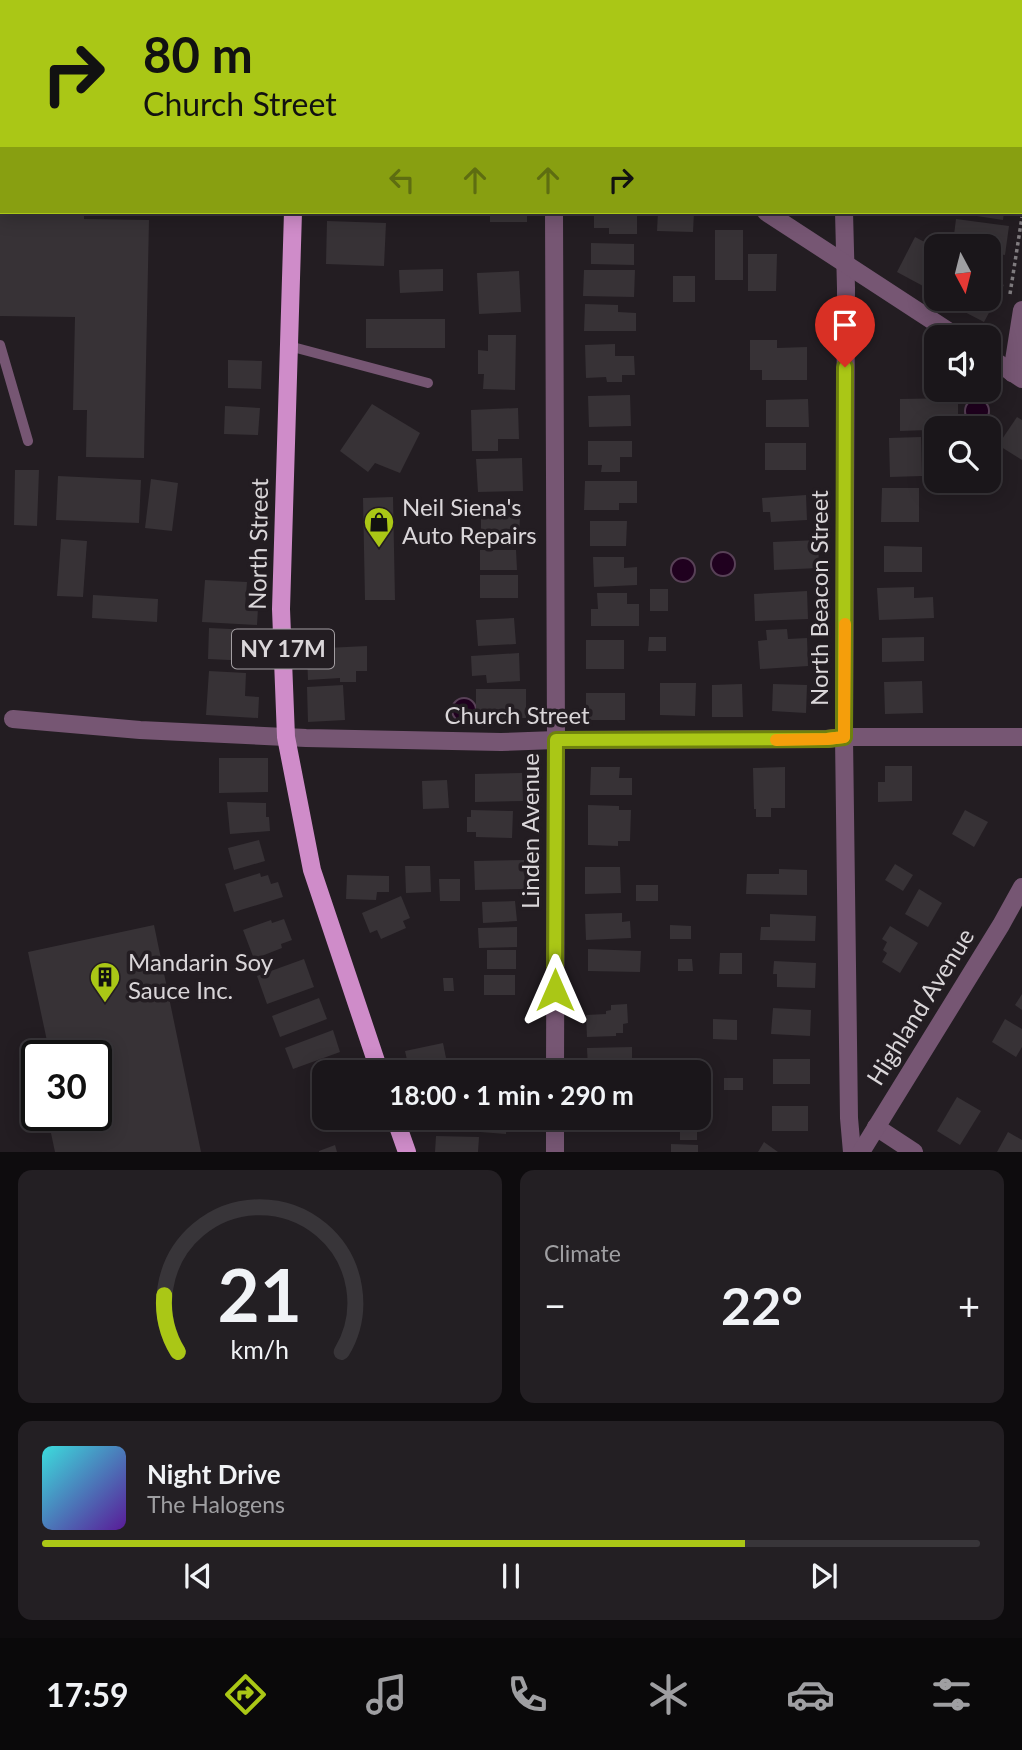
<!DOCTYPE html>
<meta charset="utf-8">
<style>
:root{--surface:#1a161a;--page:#231f23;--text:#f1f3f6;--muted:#9f9fa2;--line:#383539;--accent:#aac716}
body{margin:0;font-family:Lato,sans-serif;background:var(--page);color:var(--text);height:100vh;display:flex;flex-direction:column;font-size:26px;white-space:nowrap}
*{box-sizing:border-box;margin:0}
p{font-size:23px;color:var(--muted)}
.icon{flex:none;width:38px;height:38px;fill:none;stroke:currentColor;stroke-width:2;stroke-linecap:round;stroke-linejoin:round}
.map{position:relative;height:1152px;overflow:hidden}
.details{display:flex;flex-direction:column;gap:18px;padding:18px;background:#0e0c0e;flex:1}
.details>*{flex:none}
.top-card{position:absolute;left:0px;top:0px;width:1022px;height:214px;box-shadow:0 4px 18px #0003,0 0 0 2px var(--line);background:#aac716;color:#111;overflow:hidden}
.needle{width:46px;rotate:173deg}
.buttons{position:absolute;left:924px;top:234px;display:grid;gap:14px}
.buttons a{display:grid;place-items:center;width:77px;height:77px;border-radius:14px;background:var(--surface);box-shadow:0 4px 18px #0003,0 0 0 2px var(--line);font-size:35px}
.speed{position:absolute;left:21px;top:1040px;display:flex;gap:14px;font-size:35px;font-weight:700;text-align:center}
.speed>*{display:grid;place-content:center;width:91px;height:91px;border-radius:50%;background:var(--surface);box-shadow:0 4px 18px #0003,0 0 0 2px var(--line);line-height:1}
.speed .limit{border:4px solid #111;border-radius:10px;background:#fff;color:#111}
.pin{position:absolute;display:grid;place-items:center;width:60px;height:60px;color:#fff;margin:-72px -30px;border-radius:50% 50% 50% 0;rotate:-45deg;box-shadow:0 0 7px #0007}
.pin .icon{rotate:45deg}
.me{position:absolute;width:77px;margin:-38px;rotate:0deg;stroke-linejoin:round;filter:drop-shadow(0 0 5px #0008)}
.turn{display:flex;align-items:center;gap:24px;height:147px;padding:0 28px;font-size:32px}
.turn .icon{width:91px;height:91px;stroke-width:2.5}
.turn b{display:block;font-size:49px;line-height:60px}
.lanes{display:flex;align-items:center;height:66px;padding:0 28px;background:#0003;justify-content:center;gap:35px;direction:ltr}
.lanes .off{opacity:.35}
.big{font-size:52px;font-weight:700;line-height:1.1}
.details .widget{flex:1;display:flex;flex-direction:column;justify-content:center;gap:10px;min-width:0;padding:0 24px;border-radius:14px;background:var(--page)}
.details .dial{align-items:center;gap:0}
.dial svg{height:182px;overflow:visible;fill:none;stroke:var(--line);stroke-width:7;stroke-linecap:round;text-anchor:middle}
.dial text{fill:var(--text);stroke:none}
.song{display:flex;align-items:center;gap:21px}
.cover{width:84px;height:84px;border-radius:10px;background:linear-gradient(135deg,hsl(180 70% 55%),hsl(270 70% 35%))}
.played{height:7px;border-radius:4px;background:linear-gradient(90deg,var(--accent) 75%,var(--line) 75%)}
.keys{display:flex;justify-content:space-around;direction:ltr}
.heat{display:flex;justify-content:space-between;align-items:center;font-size:38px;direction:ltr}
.details .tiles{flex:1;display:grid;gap:18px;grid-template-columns:1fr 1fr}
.widget:last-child{grid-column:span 2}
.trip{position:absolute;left:312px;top:1060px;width:399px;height:70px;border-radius:14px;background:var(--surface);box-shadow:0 4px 18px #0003,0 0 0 2px var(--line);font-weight:700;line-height:70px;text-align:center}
.dock{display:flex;height:112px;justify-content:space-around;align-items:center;background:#0a090a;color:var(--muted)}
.dock .icon{width:49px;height:49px}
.dock .current{color:var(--accent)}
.dock b{font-size:32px;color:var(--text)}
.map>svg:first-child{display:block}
.water{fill:#20011f;stroke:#584157;stroke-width:2}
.building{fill:#373236}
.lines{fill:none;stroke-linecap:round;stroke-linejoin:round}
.path{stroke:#817d80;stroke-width:3.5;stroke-dasharray:3.5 3.5;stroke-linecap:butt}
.service{stroke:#765673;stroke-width:10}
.minor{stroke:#765673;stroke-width:18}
.tertiary{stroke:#765673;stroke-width:18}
.primary{stroke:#cf8cc9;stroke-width:18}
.route-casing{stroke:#6e810e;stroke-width:18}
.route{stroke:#aac716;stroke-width:12}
.slow{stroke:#f59e0b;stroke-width:12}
.labels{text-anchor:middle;stroke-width:7;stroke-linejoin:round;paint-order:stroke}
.shield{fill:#231d22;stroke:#a39ea2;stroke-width:2}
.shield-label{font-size:23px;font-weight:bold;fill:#dad6d9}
.poi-label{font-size:24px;fill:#dad6d9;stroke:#231d22;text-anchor:start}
.street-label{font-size:24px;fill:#dad6d9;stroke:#231d22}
</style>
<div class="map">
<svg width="1022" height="1152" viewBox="0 0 1022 1152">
<rect width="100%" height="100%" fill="#231d22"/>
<g class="water">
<circle cx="977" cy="411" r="12"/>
<circle cx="723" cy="564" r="12"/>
<circle cx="683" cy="570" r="12"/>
<circle cx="464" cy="710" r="12"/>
</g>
<g class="building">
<path d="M0,212H84V219L149,220L144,458L86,457L87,410H73L75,317L0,316Z"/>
<rect x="490" y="212" width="37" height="10"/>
<path d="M594,212H637V234H609V228H594Z"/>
<path d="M658,212H694L693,232L657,231Z"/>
<path d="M957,212H1004L1003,220L957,213Z"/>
<path d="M956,219L1009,226L1005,255L989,253V247H962L964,236L954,235Z"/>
<path d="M327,221L386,223L384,266L326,264Z"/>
<rect x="715" y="230" width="28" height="50"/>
<path d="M915,237L936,248V293L897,272Z"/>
<path d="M591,243L634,244V265L591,264Z"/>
<path d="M748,254H777L776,291H748Z"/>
<path d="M443,269V291L400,293L399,270Z"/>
<path d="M584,270H635L634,297L583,296Z"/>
<path d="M519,271L521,312L479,314L477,273Z"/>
<rect x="673" y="276" width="22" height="26"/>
<path d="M989,277L1004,285L984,322L957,308L961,299H989Z"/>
<path d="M585,304L618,305V312L636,313V331H584Z"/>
<rect x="366" y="319" width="79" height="29"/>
<path d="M488,335H516L515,390L483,389L484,374H478V350L488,351Z"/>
<path d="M750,340H777V348L807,347V380H762V370H750Z"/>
<path d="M615,344V356H634L635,375H622V382H607L606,377L586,378L585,345Z"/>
<path d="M228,360L262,361L261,389L228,388Z"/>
<path d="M630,395L631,426L589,427L588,396Z"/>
<path d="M958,398V429L900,431V399Z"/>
<path d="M808,399L809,427H766V400Z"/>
<path d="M372,404L420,433L400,473L375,463L368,472L340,451Z"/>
<path d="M225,406L260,408L258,435L224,434Z"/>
<path d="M518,408L519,439H498V451H472L471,410Z"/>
<path d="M1017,417L1022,420V460L998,445Z"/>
<path d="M921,437L922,476L890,477L889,438Z"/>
<path d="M588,441H632V457H620V472H601L602,465H588Z"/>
<rect x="765" y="443" width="41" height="27"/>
<path d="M522,458L523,491L478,492L476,459Z"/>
<path d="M15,470H39L37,526L14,525Z"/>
<path d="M58,476L141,480L139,523L56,520Z"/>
<path d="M151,479L178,483L172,531L145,528Z"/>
<path d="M585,481H637V503H619V510H584Z"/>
<path d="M882,488H919V522H881Z"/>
<path d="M806,495L807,520L771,522L770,512H763L762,498Z"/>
<path d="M393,497L395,600H365L363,498Z"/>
<path d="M481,514L520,515L519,543L481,542Z"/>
<path d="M590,521H627L626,546H590Z"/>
<path d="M61,539L87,541L83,597L57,596Z"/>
<path d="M818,540L819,568L774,570L773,542Z"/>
<path d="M884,546L922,547V572H884Z"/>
<path d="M480,550H516L517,570H480Z"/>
<path d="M593,557H624V568L637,567V585L594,587Z"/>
<rect x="480" y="575" width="38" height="23"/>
<path d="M205,580L247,582L245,607L258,608L257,625L202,622Z"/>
<path d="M914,587V598L933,597L934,618L879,620L877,588Z"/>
<rect x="650" y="589" width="18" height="22"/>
<path d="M807,591L808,619L755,621L754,594Z"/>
<path d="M597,593H627V604H639V626H591V609H598Z"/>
<path d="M93,595L158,599L157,622L92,618Z"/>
<path d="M514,618L516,644L478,646L476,620Z"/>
<path d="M209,628L252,630L251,661L208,659Z"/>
<path d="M787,629L788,639L807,638L808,666L760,669L758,641L767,640L766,630Z"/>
<path d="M649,637H666V651H648Z"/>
<path d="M924,637V661L882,662V638Z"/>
<rect x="586" y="640" width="38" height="29"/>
<path d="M367,646V671H356V682H340V678L308,680L307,656H327L326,648Z"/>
<path d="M519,653L520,681L487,683L486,675L472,676L471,656Z"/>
<path d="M209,671L246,673L245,696L259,697L258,718L206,715Z"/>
<path d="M922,681L923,713L885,714L884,682Z"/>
<path d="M660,683H696L695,716L660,715Z"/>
<path d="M742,684L743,717H712V685Z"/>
<path d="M773,684L807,685L806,713L772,711Z"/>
<path d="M343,685L345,720L308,722L307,687Z"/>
<path d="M476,689H526V718L476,719Z"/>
<rect x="586" y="693" width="39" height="27"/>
<path d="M219,758H268V792L219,793Z"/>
<path d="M885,766H912V801L878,802V782H885Z"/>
<path d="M591,767H620L619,778H632V795H590Z"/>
<path d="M785,767V808H771V817H756V809H754L753,768Z"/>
<path d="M522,773L523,801L475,802V774Z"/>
<path d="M447,780L449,808L423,809L422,781Z"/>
<path d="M227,802L266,803V817H269L270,831L230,834Z"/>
<path d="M588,805L619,806V810H631L630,841H618V846L588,845Z"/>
<path d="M471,810L513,811L512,838L476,837V832H467V817H471Z"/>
<path d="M965,810L988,822L974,847L952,834Z"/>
<path d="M259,840L265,861L234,870L228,848Z"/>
<path d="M524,860L525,889L475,890L474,861Z"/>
<path d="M895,864L913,875L903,891L885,880Z"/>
<path d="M405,866H430L431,892L406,893Z"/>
<path d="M585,867H620L621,893L585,894Z"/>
<path d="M779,869L807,870V895L746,894L747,874H779Z"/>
<path d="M260,873L261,877L268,875L271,884L278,882L283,897L234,912L225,884Z"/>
<path d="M347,875L389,876V892H377L376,900L346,899Z"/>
<path d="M439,879H460V901H440Z"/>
<rect x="636" y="885" width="22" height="16"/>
<path d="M919,889L942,903L928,927L905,914Z"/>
<path d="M401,896L410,918L403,921L406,928L381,939L377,930L370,933L362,913Z"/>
<path d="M515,901L517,921L483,923L482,902Z"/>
<path d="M622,913V922L630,921L631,938L586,940L585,914Z"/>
<path d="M770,914L816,916L815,941L760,940L761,927H770Z"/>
<path d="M284,919L292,940L281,944L282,948L254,959L243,930L271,920L272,923Z"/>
<path d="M154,925L201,1152H55L48,1119L62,1115H96V1055H50L28,952Z"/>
<path d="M670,925L691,926V939H670Z"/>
<path d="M890,926L918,943L900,973L882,962L887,953L883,950L887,942L882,939Z"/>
<path d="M517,927V947L479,948L478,928Z"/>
<path d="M588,949L641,951L640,972L588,971Z"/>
<rect x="487" y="950" width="29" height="19"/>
<path d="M720,953H742V974H719Z"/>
<path d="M304,959L314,987L267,1004L257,976Z"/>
<path d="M678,959H692L693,971H678Z"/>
<path d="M774,961L816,963L815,988L777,987V974H773Z"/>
<rect x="484" y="975" width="31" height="20"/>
<path d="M443,978H453L454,991H444Z"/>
<path d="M1022,994V1010L1015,1005Z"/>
<path d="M319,998L327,1019L280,1037L272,1016Z"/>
<path d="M627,1004L628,1023L623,1024V1033H616V1036L587,1037L586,1015L606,1014V1011L611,1010V1005Z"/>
<path d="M773,1008L811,1010L810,1036L771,1034Z"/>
<path d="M713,1019L737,1020V1040L713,1039Z"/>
<path d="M1005,1019L1022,1029V1047L1016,1057L992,1042Z"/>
<path d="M333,1030L340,1052L293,1069L285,1048Z"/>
<path d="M443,1043L449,1073H410L405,1051Z"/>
<path d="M632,1047V1067L588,1068L587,1048Z"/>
<rect x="773" y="1059" width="37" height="25"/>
<rect x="724" y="1078" width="19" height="12"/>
<path d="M957,1097L981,1111L960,1145L937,1131Z"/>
<rect x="772" y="1106" width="36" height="25"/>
<path d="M454,1118H507L506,1134L454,1130Z"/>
<rect x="680" y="1118" width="17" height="22"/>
<path d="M1008,1132L1022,1140V1152H997Z"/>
<path d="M436,1136L479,1137L478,1152H435Z"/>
<path d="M764,1142L778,1152H758Z"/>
<path d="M671,1144L698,1145V1152H671Z"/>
<path d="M335,1145L337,1152H319V1151Z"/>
</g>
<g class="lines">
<g class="path">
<path d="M865,0V2"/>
<path d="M1010,294L1022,217"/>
</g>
<g class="service">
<path d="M28,2L29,0"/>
<path d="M0,61L2,57"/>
<path d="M0,345L28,441"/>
<path d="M289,346L428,383"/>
</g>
<g class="minor">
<path d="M843,0V2"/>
<path d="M553,2V0"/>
<path d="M554,212L556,740L555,1073"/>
<path d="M844,212L846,288L844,737L849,1118L852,1152"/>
<path d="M1012,373L1022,310"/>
<path d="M13,719L140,730L306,738L501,742L556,740L827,739L844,737H1022"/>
<path d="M876,1127L914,1152"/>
<path d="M555,1152V1118"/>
</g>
<g class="tertiary">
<path d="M437,0L440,2"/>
<path d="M766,212L959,338"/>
<path d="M989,357L1022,379"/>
<path d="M861,1152L1001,925L1022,887"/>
</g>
<g class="primary">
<path d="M299,2V0"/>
<path d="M293,212L281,609L286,737L312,870L380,1073"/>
<path d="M395,1118L407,1152"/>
</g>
</g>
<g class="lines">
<g class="route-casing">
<path id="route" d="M555,990L556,740L827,739L844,737L845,367"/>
</g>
<use href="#route" class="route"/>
<path class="slow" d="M776,740L827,739L844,737L845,624"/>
</g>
<defs>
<g id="shop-pin" transform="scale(1.575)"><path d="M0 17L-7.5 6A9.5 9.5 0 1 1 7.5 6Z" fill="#aac716" stroke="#231d22"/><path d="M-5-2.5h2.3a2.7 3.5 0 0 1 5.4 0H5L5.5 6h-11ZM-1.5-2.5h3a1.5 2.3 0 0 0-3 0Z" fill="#111"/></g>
<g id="building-pin" transform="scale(1.575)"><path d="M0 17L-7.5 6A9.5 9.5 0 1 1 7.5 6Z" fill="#aac716" stroke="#231d22"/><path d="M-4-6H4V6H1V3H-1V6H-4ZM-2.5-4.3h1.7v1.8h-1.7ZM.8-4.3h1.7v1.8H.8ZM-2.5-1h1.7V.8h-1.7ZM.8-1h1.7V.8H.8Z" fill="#111"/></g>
</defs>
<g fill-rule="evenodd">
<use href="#shop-pin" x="379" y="522"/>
<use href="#building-pin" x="105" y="977"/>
</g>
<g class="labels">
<rect class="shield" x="232" y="629.5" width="102" height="39" rx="5"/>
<g class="shield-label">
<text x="283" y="657">NY 17M</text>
</g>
<g class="poi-label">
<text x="402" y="516">Neil Siena's<tspan x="402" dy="28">Auto Repairs</tspan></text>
<text x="128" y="971">Mandarin Soy<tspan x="128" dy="28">Sauce Inc.</tspan></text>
</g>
<g class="street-label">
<text transform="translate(259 544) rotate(-89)" y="8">North Street</text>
<text transform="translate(820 598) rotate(-90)" y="8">North Beacon Street</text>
<text x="517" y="724">Church Street</text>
<text transform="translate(531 831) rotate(-90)" y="8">Linden Avenue</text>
<text transform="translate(921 1007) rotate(-58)" y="8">Highland Avenue</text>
</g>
</g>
</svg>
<div class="buttons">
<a><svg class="needle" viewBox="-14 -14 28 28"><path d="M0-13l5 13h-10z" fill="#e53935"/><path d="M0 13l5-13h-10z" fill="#9f9fa2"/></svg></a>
<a><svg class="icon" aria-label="sound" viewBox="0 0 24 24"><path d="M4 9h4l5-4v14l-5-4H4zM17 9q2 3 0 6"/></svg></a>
<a><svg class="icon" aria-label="search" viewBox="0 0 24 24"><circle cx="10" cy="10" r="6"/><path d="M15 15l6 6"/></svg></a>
</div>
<div class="speed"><div class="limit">30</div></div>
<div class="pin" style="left:845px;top:367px;background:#d93025"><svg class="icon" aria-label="arrive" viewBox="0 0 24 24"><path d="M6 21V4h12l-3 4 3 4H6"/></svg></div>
<svg class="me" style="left:555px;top:990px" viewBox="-20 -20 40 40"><path d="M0-17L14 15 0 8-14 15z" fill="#aac716" stroke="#fff" stroke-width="4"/></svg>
<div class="trip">18:00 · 1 min · 290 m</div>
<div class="top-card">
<div class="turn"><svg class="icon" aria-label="right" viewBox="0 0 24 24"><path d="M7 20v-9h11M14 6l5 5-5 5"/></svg><div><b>80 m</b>Church Street</div></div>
<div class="lanes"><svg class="icon off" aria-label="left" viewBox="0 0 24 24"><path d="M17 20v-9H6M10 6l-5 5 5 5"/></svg><svg class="icon off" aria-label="ahead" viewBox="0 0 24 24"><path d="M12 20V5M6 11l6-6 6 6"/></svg><svg class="icon off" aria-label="ahead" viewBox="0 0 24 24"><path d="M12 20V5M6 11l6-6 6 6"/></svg><svg class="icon" aria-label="right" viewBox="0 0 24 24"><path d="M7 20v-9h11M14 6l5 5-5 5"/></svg></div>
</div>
</div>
<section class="details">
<div class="tiles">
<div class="widget dial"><svg viewBox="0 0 100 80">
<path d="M14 69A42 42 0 1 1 86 69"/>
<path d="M14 69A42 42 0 0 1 8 44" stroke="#aac716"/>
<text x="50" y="56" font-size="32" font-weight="700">21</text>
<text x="50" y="72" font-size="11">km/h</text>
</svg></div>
<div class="widget"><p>Climate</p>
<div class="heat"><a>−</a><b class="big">22°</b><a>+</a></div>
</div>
<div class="widget">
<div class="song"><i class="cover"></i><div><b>Night Drive</b><p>The Halogens</p></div></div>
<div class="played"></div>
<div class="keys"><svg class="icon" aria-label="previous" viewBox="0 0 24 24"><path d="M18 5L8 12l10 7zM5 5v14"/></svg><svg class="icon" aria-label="pause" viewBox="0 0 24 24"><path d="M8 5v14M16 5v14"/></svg><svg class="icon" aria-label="next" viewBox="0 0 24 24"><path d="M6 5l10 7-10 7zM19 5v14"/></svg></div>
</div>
</div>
</section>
<nav class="dock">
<b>17:59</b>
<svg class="icon current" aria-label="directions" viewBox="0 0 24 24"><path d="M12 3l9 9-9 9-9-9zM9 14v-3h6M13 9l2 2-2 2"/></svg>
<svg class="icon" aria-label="music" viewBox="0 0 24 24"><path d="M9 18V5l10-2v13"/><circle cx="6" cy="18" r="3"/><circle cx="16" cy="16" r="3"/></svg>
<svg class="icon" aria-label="phone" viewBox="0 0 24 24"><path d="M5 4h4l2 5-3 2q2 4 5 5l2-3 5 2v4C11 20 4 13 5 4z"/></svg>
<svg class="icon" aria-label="climate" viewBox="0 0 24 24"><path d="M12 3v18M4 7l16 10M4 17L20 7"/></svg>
<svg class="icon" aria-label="car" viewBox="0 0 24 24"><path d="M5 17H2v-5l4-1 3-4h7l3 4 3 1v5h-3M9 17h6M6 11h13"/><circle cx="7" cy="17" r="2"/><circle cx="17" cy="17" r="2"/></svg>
<svg class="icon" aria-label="filters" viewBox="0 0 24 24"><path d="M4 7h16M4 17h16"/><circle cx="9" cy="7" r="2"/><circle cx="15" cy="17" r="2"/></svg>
</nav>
